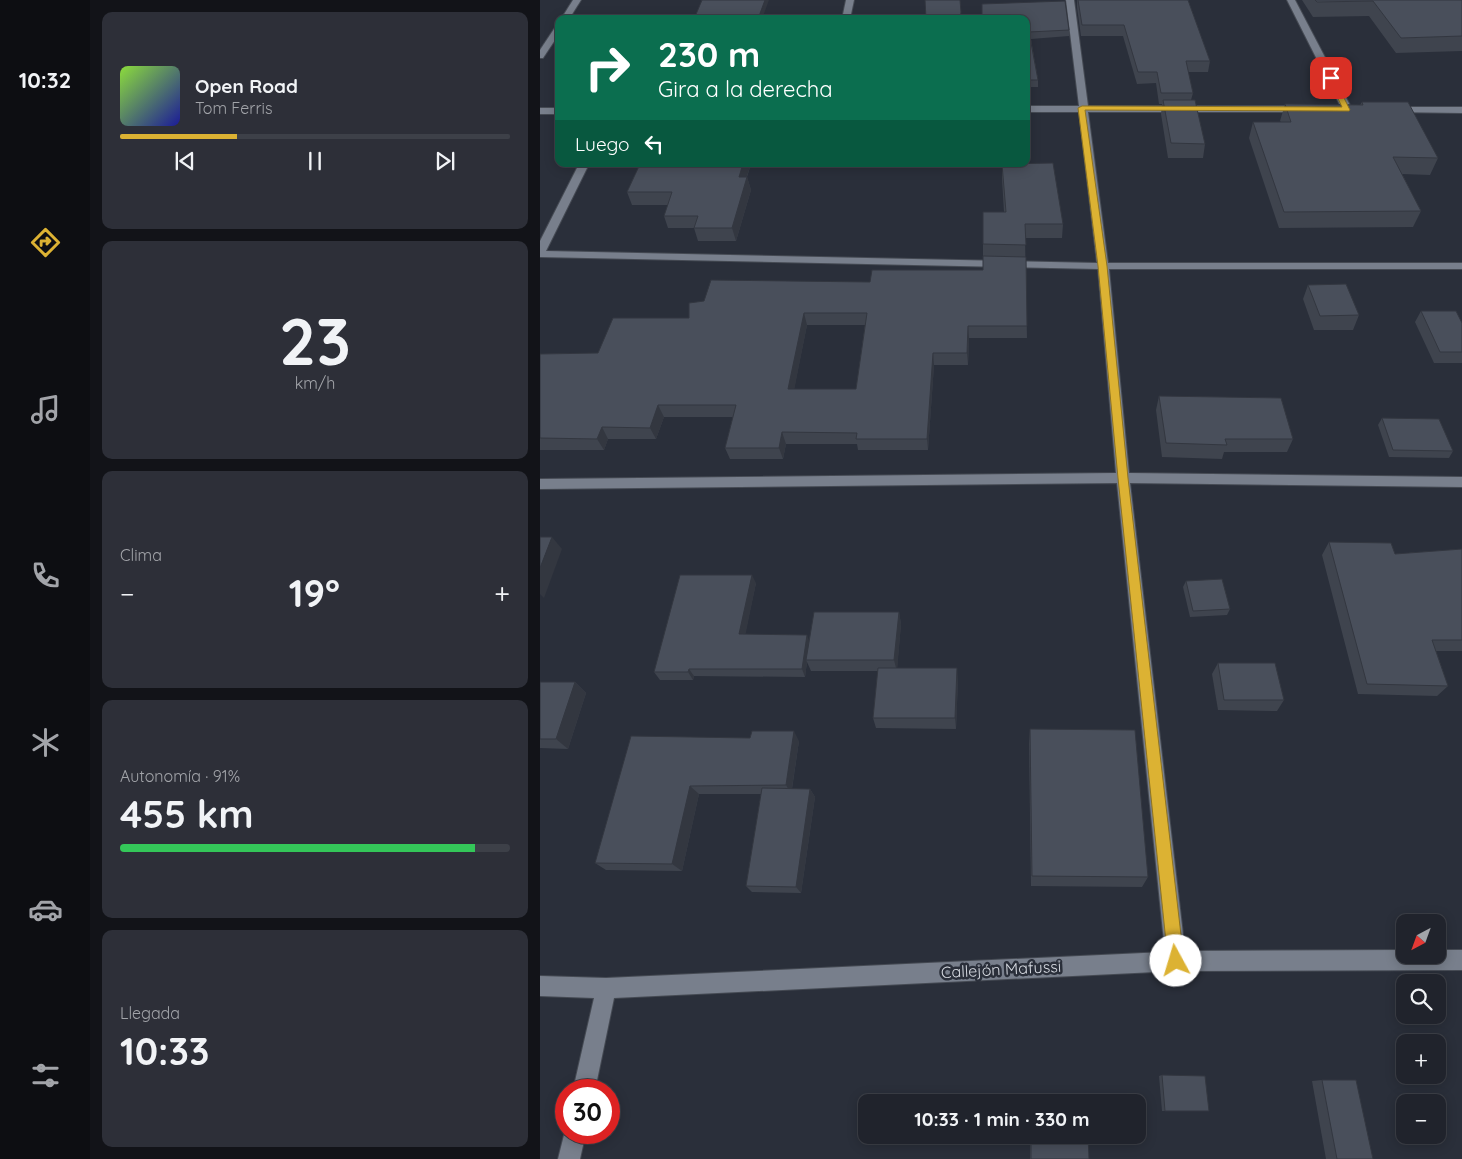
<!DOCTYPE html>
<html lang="es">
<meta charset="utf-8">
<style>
:root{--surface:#20232c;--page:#2d2f38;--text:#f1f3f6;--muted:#a2a4a9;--line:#3d4048;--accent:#dcb233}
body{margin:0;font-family:Quicksand,sans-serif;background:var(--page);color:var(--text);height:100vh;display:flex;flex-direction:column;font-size:19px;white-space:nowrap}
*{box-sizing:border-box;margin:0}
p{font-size:16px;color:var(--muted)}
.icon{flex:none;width:28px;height:28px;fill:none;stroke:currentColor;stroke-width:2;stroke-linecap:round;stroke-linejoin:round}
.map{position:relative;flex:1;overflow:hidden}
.drawer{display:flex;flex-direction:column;gap:12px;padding:12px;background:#121318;width:450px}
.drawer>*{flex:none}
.hud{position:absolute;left:15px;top:15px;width:475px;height:152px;border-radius:10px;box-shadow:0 2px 12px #0003,0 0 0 1px var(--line);background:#0b6e4f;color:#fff;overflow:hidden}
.needle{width:32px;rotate:221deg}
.controls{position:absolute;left:856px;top:914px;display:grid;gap:10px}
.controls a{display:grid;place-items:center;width:50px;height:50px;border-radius:10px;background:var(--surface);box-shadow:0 2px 12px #0003,0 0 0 1px var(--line);font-size:25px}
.speed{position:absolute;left:15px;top:1079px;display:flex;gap:10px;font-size:25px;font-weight:700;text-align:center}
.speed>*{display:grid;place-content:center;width:65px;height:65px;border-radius:50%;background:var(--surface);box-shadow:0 2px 12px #0003,0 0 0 1px var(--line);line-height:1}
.speed .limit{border:8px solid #d22;background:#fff;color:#111}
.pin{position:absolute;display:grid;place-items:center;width:42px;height:42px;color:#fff;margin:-21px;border-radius:10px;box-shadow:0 2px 8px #0006}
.me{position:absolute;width:55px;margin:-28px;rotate:354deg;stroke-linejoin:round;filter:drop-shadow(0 0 4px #0008)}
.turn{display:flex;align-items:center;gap:18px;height:105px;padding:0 20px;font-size:22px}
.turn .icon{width:65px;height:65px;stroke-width:2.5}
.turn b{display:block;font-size:35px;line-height:42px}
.then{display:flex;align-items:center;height:48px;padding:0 20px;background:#0003;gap:10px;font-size:19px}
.big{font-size:38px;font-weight:700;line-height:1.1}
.drawer .tile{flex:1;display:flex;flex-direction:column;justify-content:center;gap:8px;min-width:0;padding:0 18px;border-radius:10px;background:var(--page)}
.drawer .dial{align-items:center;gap:0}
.dial b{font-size:65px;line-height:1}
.song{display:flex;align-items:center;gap:15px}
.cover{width:60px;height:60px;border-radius:8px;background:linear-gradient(135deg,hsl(90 70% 55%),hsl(240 70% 35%))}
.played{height:5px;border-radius:2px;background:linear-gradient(90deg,var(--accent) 30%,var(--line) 30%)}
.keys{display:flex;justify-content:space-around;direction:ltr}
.heat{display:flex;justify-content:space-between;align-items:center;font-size:28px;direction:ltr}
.charge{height:8px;border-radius:4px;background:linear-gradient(90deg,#34c759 91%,var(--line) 0)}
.trip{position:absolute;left:318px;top:1094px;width:288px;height:50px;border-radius:10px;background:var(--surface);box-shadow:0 2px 12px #0003,0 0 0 1px var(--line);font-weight:700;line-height:50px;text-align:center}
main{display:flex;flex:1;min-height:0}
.tabs{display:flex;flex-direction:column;width:90px;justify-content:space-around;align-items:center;background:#0d0e12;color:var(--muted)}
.tabs .icon{width:35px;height:35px}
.tabs .on{color:var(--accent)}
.tabs b{font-size:22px;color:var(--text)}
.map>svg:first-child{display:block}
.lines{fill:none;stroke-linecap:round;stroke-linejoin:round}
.street-casing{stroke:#454a53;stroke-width:2}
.street{fill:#787f8c;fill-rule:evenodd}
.wall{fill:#3f444e;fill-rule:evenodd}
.shaded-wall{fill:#333740}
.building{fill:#494f5b;stroke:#333740;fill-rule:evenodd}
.route{fill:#dcb233;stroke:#8f7421}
.labels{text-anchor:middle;stroke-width:5;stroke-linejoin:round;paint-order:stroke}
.near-street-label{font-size:16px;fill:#d8dce3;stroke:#2a2f3a}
</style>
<main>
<nav class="tabs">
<b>10:32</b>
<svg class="icon on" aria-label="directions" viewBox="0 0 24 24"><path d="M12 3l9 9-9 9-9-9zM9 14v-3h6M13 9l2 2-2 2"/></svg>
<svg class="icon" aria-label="music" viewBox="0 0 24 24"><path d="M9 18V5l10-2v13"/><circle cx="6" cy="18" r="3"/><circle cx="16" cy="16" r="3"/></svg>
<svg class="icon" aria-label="phone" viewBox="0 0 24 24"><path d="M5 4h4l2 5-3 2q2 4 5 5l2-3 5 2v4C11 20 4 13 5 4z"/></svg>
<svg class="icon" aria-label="climate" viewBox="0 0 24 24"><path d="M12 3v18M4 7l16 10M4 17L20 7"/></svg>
<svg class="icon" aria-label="car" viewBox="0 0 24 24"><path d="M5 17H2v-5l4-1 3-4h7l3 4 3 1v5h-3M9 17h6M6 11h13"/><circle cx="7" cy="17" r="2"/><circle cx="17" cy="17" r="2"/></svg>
<svg class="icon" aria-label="filters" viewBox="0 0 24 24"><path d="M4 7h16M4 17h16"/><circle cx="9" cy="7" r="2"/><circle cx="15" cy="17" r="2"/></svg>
</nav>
<section class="drawer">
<div class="tile">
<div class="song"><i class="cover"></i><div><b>Open Road</b><p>Tom Ferris</p></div></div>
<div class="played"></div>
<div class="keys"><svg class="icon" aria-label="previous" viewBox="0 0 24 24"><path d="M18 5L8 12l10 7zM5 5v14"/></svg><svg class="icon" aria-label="pause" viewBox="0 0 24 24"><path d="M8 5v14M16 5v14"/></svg><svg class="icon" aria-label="next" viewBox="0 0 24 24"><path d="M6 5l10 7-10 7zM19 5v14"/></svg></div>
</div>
<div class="tile dial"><b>23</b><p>km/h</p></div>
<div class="tile"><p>Clima</p>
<div class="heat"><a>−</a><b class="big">19°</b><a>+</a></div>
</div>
<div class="tile"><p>Autonomía · 91%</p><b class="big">455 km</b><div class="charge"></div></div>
<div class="tile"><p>Llegada</p><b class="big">10:33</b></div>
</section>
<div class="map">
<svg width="922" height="1159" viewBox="0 0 922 1159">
<rect width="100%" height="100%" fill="#2a2f3a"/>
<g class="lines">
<g class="street-casing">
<g id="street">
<path d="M33,0H41L29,19H21Z"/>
<path d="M306,0H314L310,19H302Z"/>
<path d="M526,0H534L548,106H762L767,109L762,112H548L568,263H922V269H569L589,473L922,477V487L590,483L645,951L865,950V955H898V950H922V970L636,971L74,998L55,1090H33L54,998L0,996V976L66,978L625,952L577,483L0,489V479L576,473L558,269L0,257V241L39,164H49L6,251L557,263L539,112H486V106H539Z"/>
<path d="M747,0H755L812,109L810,111H804L802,109Z"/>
<path d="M16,26H19V34L3,58H0V50Z"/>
<path d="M853,107H922V113L850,112V108Z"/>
<rect x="0" y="108" width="19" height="6"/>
<path d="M26,1127V1132H46L40,1159H18Z"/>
</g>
</g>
<use href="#street" class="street"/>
</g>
<g class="wall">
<path d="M537,0H648L670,61L668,72H648L653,93L651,100L665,144L663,158H628L621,114L622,104H619L616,83L597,84L583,36H541L537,7Z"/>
<path d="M762,0H922V51L856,53L829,16L773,17Z"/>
<path d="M486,19L529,30V36L491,39L498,80V87H486Z"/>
<path d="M822,102L898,158L890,175L862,174L881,211L873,227L739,228L709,138L713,122H741L740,121L745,104L820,105Z"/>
<path d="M100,164H211L207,177L211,190L196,241H158L154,228H128L124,216L128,205H92L87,192Z"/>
<path d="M462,164L523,224L522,238H485L487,338H429L428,365H394L388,450H318L317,444H246L243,459H190L185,448L193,417H124L116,439H68L64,450H0V354L58,353L149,318L330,282L443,270V244L464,212L462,179ZM267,325H325L316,389H254Z"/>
<path d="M768,285L819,315L813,330H774L763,299Z"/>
<path d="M881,311L922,323V363H894L875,322Z"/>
<path d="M619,396L753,439L747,452H684L682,459L622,457L616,410Z"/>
<path d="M842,418L913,451L909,458L849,457L838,425Z"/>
<path d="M789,542L855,554L922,549V651H896L908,686L897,696L818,694L782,555Z"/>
<path d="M646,581L690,609L687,615L650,617L643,587Z"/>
<path d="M216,583L205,634L269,640L359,612L361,624L357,668L418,679L416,729L336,728L333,718L338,671H271L267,662L265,677L154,676L153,680H120L114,672Z"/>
<path d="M678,663L744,700L737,711L678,710L672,674Z"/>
<path d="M0,682H35L46,693L28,749L0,748Z"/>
<path d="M490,729L608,877L602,887L491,886L489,743Z"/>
<path d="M210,738L259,741L252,789H270L275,797L261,893L212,892L206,886L221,794H159L142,871L66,870L55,863Z"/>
<path d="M622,1075L669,1111H622L619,1076Z"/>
<path d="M782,1080L833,1159H786L772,1081Z"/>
<path d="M490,1135H548L549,1159H490Z"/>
</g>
<g class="shaded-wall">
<path d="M225,0H229L222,19H218Z"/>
<path d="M203,164H211L202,190L199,177Z"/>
<path d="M207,177L211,190L196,241L192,228Z"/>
<path d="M264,313L267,325L252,401L248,389Z"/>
<path d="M428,326L429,338L428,365L427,353Z"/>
<path d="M393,353L394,365L388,450L387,439Z"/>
<path d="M118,405L124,417L116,439L110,428Z"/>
<path d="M62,427L68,439L64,450L57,439Z"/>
<path d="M242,432L246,444L243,459L239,448Z"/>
<path d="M12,537L22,549L4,598L0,594V568Z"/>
<path d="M212,575L216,583L204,642L199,634Z"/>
<path d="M359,612L361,624L357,672L354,660Z"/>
<path d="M267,635L270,643L266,660L267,662L265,677L262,669Z"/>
<path d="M417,668L418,679L416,729L415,718Z"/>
<path d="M149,669L154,676L153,680L148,672Z"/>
<path d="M35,682L46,693L28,749L16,739Z"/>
<path d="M254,731L259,741L251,794L246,785Z"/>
<path d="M150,786L159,794L142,871L132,864Z"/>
<path d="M270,789L275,797L261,893L256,887Z"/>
</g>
<g class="building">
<path d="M162,0H225L218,19H154Z"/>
<path d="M385,0H420L421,12L420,19H386Z"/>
<path d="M538,0H648L670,61H646L653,93H621L617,72H598L584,25H542Z"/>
<path d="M775,0H922V36L861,38L833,1L777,2Z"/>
<path d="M525,1L529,30L489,32L498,80H486V19H442V4Z"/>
<path d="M623,100H655L665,144L631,143Z"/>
<path d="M822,102H868L898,158L853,157L881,211L744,212L713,122H751L745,104L823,105Z"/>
<path d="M513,163L523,224H485L486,245L443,244V212H466L462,164Z"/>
<path d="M100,164H203L199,177H207L192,228H154L158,216H124L132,192H87Z"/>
<path d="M443,256L486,257L487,326H428L427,353H393L387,439H316L317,433L242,432L239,448H185L196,405H118L110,428L62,427L57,439L0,438V354L58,353L73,318H149V303L164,301L171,280L330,282L332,270H443ZM264,313H327L316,389H248Z"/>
<path d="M806,284L819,315L780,316L768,285Z"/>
<path d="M881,311H916L922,323V352H900Z"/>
<path d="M619,396L741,398L753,439H685L687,445L626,443Z"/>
<path d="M842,418L899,419L913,451L853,450Z"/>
<path d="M0,537H12L0,568Z"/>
<path d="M789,542L851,543L855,554L922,549V640H892L908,686L827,684Z"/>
<path d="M140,575H212L199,634L267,635L262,669H149L148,672H114Z"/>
<path d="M682,579L690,609L653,611L646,581Z"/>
<path d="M274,612H359L354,660H266Z"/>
<path d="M678,663H735L744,700H684Z"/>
<path d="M338,668H417L415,718H333Z"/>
<path d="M0,682H35L16,739H0Z"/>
<path d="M490,729L595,730L608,877L492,876Z"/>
<path d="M212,731H254L246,785L150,786L132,864L55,863L91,736L210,738Z"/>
<path d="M222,788L270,789L256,887L206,886Z"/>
<path d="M622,1075L665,1076L669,1111H625Z"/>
<path d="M782,1080H816L833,1159H797Z"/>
<path d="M491,1135H548L549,1159H491Z"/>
</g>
<path class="route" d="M791,76L794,78L810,110L809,111L545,110L567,266L588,478L644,961L641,967L636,969L631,967L628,961L578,478L558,266L538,108L542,106L802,107L788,78Z"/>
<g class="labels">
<g class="near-street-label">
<text transform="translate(461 969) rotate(-3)" y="6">Callejón Mafussi</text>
</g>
</g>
</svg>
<div class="controls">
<a><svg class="needle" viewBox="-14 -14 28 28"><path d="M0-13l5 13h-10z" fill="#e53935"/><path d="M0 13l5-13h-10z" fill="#a2a4a9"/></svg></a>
<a><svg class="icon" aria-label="search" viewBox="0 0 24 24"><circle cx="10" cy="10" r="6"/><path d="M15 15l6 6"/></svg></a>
<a>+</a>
<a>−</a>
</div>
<div class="speed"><div class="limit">30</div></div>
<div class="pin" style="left:791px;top:78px;background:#d93025"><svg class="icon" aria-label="arrive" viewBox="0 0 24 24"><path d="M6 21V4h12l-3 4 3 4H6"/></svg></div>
<svg class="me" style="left:636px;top:961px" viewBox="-20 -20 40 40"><circle r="19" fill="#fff"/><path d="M0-13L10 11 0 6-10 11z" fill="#dcb233"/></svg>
<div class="trip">10:33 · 1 min · 330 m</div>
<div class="hud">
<div class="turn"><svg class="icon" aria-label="right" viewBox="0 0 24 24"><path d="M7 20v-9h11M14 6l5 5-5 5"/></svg><div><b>230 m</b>Gira a la derecha</div></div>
<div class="then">Luego<svg class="icon" aria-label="left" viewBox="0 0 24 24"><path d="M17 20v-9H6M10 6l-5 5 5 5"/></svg></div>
</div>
</div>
</main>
